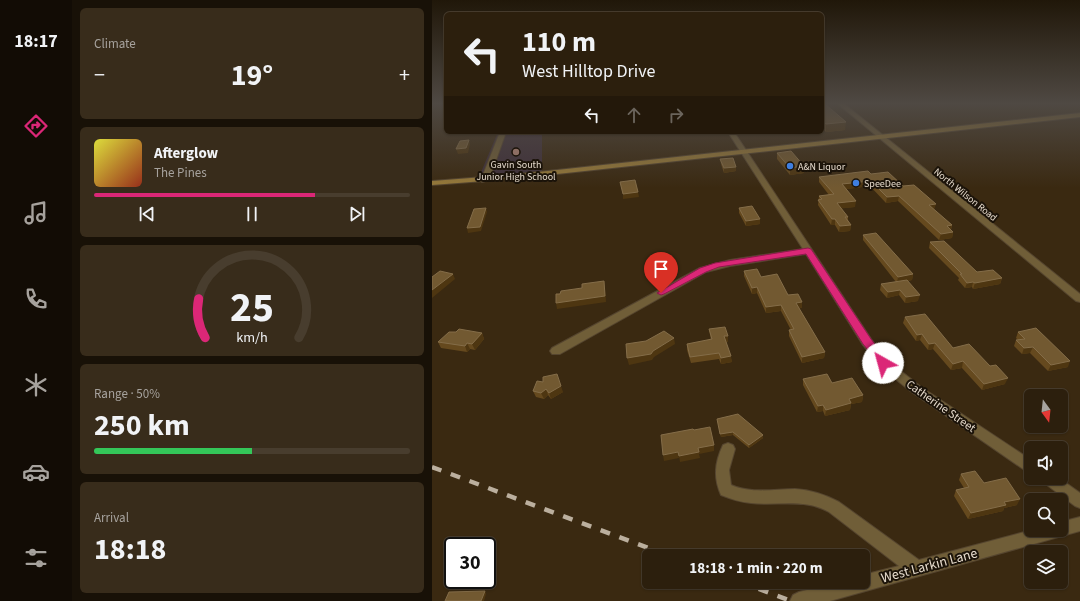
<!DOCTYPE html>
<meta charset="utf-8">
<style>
:root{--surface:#2c1f0d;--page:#382c1b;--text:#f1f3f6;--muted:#a6a29d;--line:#483d2e;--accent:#db2777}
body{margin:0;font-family:"Source Sans 3",sans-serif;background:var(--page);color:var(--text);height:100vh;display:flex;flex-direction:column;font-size:15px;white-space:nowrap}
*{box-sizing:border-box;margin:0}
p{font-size:13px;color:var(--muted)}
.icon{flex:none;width:22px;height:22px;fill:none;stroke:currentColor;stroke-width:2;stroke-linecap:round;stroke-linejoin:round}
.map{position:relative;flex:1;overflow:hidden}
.details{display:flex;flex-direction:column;gap:8px;padding:8px;background:#181107;width:360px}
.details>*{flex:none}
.top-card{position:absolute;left:12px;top:12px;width:380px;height:122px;border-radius:6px;box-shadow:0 1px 3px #0004,0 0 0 1px var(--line);background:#2c1f0d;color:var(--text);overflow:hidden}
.needle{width:26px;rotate:165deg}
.controls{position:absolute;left:592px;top:389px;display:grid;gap:8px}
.controls a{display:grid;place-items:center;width:44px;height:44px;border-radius:6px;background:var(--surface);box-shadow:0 1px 3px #0004,0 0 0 1px var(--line);font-size:20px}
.speed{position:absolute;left:12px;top:537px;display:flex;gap:8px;font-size:20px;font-weight:700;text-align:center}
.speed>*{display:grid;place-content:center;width:52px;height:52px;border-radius:50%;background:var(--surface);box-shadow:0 1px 3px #0004,0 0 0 1px var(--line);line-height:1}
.speed .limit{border:2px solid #111;border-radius:6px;background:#fff;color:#111}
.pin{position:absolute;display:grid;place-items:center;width:34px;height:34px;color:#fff;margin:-41px -17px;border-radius:50% 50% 50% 0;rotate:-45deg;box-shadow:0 0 4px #0007}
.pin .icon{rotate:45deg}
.me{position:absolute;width:44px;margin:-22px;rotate:322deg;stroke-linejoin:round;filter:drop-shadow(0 0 3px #0008)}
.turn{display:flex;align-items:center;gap:14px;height:84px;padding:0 12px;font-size:18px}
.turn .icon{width:52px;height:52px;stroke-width:2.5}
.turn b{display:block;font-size:28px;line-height:34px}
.lanes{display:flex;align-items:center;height:38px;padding:0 12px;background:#0003;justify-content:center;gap:20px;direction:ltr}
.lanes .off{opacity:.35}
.big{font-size:30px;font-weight:700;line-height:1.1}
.details .widget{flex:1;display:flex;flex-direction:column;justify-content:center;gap:6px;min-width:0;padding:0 14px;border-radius:6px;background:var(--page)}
.details .dial{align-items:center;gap:0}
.dial svg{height:104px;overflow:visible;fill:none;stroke:var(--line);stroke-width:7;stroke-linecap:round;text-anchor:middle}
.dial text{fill:var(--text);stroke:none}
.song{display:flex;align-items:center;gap:12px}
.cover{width:48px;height:48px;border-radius:6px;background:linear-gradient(135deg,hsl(60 70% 55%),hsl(10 70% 35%))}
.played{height:4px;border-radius:2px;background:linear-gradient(90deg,var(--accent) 70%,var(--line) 70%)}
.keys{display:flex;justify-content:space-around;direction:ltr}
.heat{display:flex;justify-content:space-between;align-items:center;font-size:22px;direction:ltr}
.charge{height:6px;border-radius:3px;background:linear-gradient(90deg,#34c759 50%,var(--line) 0)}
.trip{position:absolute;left:210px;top:549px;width:228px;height:40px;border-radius:6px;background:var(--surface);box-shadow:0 1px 3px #0004,0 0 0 1px var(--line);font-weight:700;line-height:40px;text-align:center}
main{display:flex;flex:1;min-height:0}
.tab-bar{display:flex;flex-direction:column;width:72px;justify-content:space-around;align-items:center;background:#120c05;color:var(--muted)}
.tab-bar .icon{width:28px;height:28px}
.tab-bar .active{color:var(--accent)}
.tab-bar b{font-size:18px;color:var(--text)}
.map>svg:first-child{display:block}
.education{fill:#3e2f3a}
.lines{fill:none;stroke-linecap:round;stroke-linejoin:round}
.minor-casing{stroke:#55452f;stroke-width:2}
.tertiary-casing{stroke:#55452f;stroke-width:2}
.secondary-casing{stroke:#55452f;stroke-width:2}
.minor{fill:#705e38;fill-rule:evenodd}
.tertiary{fill:#705e38;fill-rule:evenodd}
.secondary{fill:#967939;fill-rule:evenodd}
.rail{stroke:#bbaf9e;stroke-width:4.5;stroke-dasharray:10 10;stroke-linecap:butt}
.wall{fill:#65491e}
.shaded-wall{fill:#4e3611}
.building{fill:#725931;stroke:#846d49}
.route{fill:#db2777;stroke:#8e194d}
.education-dot{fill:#8d6e63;stroke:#1b1309;stroke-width:1.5}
.shop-dot{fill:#3f7fe0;stroke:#1b1309;stroke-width:1.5}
.labels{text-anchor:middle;stroke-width:4;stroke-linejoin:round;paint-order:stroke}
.far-poi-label{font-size:10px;fill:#e5dacc;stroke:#1b1309;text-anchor:start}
.far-street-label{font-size:10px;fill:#e5dacc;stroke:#1b1309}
.street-label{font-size:12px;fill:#e5dacc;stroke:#1b1309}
.near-street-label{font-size:14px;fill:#e5dacc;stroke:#1b1309}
</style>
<main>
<nav class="tab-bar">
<b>18:17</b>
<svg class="icon active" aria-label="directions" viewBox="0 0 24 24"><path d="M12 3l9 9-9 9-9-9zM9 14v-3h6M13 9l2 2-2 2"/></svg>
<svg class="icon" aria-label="music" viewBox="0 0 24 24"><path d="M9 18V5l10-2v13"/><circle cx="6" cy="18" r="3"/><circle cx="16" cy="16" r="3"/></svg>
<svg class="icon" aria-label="phone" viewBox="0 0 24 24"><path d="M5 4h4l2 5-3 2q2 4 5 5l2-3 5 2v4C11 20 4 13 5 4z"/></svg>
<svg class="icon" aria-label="climate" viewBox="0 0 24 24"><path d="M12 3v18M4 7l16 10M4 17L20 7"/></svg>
<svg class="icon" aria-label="car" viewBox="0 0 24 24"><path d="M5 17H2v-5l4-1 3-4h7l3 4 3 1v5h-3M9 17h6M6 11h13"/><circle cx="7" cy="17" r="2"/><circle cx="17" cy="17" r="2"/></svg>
<svg class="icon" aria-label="filters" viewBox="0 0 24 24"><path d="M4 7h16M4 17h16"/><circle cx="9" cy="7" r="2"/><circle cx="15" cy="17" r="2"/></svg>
</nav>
<section class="details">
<div class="widget"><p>Climate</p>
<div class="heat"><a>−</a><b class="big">19°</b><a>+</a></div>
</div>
<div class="widget">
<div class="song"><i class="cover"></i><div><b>Afterglow</b><p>The Pines</p></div></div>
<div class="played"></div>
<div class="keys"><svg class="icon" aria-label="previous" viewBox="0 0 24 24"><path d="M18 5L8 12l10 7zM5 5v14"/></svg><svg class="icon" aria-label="pause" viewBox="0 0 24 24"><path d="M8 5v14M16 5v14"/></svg><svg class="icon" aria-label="next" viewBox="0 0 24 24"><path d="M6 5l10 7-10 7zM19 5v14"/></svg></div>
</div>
<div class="widget dial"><svg viewBox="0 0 100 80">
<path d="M14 69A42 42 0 1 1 86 69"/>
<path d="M14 69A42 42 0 0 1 9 39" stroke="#db2777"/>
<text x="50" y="56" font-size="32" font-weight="700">25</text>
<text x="50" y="72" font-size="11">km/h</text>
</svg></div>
<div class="widget"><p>Range · 50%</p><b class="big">250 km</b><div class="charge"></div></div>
<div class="widget"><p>Arrival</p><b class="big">18:18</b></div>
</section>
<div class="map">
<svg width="648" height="601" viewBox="0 0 648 601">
<rect width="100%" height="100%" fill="#3a2911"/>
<path class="education" d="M66,132H110V171L47,177Z"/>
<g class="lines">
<g class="minor-casing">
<g id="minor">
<path d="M68,132H74L57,180L50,182L49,180Z"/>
<path d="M296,132H302L439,339L455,360L489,387L599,460V473L594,471L481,393L447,366L431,345L374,254L298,266L274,272L128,354H120L118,351L120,348L268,268L298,260L371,249Z"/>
<path d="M296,443L301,445L303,449L297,470L299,485C320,494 342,489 363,489C379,490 394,495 407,502L487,560L600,530H629V522L648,517V531L398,601H358L361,595L367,592L406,582H431V575L467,566L397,512C372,498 346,506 319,503C308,502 299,499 289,495C281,477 283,462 291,445Z"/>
<path d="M609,478H627L648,493V508L643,506L611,482Z"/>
</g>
</g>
<g class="tertiary-casing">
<path id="tertiary" d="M405,103H411L648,294V302L644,301Z"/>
</g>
<g class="secondary-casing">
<path id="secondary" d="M648,113V117L79,179L0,185V181L79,175Z"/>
</g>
<use href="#minor" class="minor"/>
<use href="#tertiary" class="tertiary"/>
<use href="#secondary" class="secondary"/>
<g class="rail">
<path d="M0,467L238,556"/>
<path d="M308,582L359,601"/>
</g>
</g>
<g class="wall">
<path d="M390,103L413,130L394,132L390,128Z"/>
<path d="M345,153L372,173L358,175L345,159Z"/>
<path d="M288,159L304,171L292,173L289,164Z"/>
<path d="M439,174L471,186L502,210L520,225L519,230L521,232L520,238L507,240L466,201L454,203L438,186L414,189L423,207L409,208L416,217V220L419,225L418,231L407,232L403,225H399L386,205L387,196L397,195L387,182V177Z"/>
<path d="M307,208L328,219V224L314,226L307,213Z"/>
<path d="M431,235L481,274L480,280L476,281L486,301L473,303L467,295L455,298L448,290L449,284L464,282L431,240Z"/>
<path d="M498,242L545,272L570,278L568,284L541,289L540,287L533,288L526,280L527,278L497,248Z"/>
<path d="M312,271L329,277L356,295L370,308H367L393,352L392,358L370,363L357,336V330H359L349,311L334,313L325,293L320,294L312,276Z"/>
<path d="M473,317L521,348L573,384L550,390L530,368L519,370L501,349L496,350L488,340L484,341L471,323Z"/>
<path d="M277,329L296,336V342H294L300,362L289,364L287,359L259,363L255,350V344L279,340L278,335Z"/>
<path d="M24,332L50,333L52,339L43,350L38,349L35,352L9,348L6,342Z"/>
<path d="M586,332L636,367L616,371L598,353L590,354L582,346L584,340H586L584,338Z"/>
<path d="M371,379L400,383L431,395L430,402L419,404L418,410L393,416L391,411L385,412L371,385Z"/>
<path d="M111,382L131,392L119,399L116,395L112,399L104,397L101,391Z"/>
<path d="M285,419L331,435V438L317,448L301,435L289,437Z"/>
<path d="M529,474L552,483L585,505L572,508L571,511L536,519L522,496L524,490L532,488L527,480Z"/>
</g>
<g class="shaded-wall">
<path d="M414,122L413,130L394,132V124Z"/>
<path d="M37,140L38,144L36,153L26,154L24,149Z"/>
<path d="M372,166V173L358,175V168Z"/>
<path d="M304,167V171L292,173V168Z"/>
<path d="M439,181L438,186L409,190L410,184Z"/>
<path d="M206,192L207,197L191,199V194Z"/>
<path d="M467,196L466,201L454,203L455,197Z"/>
<path d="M424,201L423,207L405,209V203Z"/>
<path d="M504,204L502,210L497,205Z"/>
<path d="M54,208L55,212L49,231L36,233L35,228Z"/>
<path d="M328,219V224L314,226V221Z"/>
<path d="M400,219H403V225H399Z"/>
<path d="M419,225L418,231L407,232L408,226Z"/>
<path d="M520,225L518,231L515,226Z"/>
<path d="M521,232L520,238L507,240L509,234Z"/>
<path d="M21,274L23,279L0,298V290Z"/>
<path d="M481,274L480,280L465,283L466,277Z"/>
<path d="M570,278L568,284L541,289L543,283Z"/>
<path d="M172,281L173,287L174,302L125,309L124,303Z"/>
<path d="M541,282L540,287L533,288L535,283Z"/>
<path d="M325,287V293L320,294V288Z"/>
<path d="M468,290L467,295L455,298L456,292Z"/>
<path d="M488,295L486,301L473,303L474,297Z"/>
<path d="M370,302V308L364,309V303Z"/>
<path d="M349,305V311L334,313V307Z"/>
<path d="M50,333L52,339L43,350L40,344Z"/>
<path d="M490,334L488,340L484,341L485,335Z"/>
<path d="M292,336H296V342H293Z"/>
<path d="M242,338L243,344L222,357L220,360L197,365L195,358L221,351Z"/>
<path d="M35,343L38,349L35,352L33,346Z"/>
<path d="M503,343L501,349L496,350L497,344Z"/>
<path d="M601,347L598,353L590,354L592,348Z"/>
<path d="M393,352L392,358L370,363V357Z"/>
<path d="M299,356L300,362L289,364V358Z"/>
<path d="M531,361L530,368L519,370L521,364Z"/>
<path d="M638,361L636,367L616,371L619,365Z"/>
<path d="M576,378L573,384L550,390L552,384Z"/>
<path d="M129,386L131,392L119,399L117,393Z"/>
<path d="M114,389L116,395L112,399L109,393Z"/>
<path d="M431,395L430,402L419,404L418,410L393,416L394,410L417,399Z"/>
<path d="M391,405V411L385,412L386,406Z"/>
<path d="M301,432V435L289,437L288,434Z"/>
<path d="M331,435V438L317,448V445Z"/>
<path d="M282,445V451L267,454L268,458L248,462L247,456L266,448Z"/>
<path d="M246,452L247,458L232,461L231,455Z"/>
<path d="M588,499L585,505L572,508L571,511L536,519L539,513L572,502Z"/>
<path d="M53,591L54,594L52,601H49Z"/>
</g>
<g class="building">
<path d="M390,103H392L414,122L394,124L390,120Z"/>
<path d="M37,140L34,148L24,149L28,141Z"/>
<path d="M359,151L372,166L358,168L345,153Z"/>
<path d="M301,158L304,167L292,168L288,159Z"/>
<path d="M436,171L439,174L456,172L471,186L482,185L504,204L497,205L520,225L515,226L521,232L509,234L467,196L455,197L439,181L410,184L424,201L405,203L416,217H413L419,225L408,226L403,219H400L386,200L390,199L387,196L402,194L387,177Z"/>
<path d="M203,180L206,192L191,194L188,182Z"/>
<path d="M320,206L328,219L314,221L307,208Z"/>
<path d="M54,208L48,227L35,228L42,209Z"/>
<path d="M444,233L481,274L466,277L431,235Z"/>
<path d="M512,241L545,272L561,270L570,278L543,283L541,282L535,283L528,274H530L498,242Z"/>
<path d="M325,269L329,277L345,274L356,295L366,294L370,302L364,303L393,352L370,357L357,330L362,329L349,305L334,307L325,287L320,288L312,271Z"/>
<path d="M8,271L21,274L0,290V277Z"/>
<path d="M475,280L488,295L474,297L468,290L456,292L449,284Z"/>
<path d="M172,281L173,296L124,303V294H128L129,291L150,288V284Z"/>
<path d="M493,314L521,348L537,344L558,366L564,365L576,378L552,384L531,361L521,364L503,343L497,344L490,334L485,335L473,317Z"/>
<path d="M293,327L296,336H292L299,356L289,358L287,353L258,357L255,344L280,339L277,329Z"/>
<path d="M604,328L638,361L619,365L601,347L592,348L584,340L593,339L586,332Z"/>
<path d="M27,329L50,333L40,344L35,343L33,346L6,342L17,332H24Z"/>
<path d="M232,331L242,338L221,351L219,354L195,358L194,344L214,341Z"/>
<path d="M125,374L129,386L117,393L114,389L109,393L101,391L105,381L111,382V377Z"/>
<path d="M395,374L400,383L420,378L431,395L417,399L419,403L394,410L391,405L386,406L371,379Z"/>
<path d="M306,414L331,435L317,445L301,432L288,434L285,419Z"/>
<path d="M278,427L282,445L266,448L267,452L247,456L246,452L231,455L229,435L261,429L262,430Z"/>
<path d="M543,471L552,483L574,478L588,499L572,502L574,505L539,513L524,490L537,487L529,474Z"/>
<path d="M53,591L49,601H13L17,592Z"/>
</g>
<linearGradient id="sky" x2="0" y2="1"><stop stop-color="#201709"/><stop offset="0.55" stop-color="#4f4943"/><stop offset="1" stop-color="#4f4943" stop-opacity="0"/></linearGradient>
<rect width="648" height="188" fill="url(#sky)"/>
<path class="route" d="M376,248L379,249L439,339L455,360L457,363L455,365H448L431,344L374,254L287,267L274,272L232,294L229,295L225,293L268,268L283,263Z"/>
<circle class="education-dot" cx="84" cy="152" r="4"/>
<g class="shop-dot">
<circle cx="358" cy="166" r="4"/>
<circle cx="424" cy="183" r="4"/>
</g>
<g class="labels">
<g class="far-poi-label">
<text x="84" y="168" text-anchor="middle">Gavin South<tspan x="84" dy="12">Junior High School</tspan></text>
<text x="366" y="170">A&amp;N Liquor</text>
<text x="432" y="187">SpeeDee</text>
</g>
<g class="far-street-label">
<text transform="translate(534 194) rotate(39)" y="4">North Wilson Road</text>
</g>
<g class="street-label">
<text transform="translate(509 406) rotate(35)" y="4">Catherine Street</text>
</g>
<g class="near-street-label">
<text transform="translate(497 565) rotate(-15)" y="5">West Larkin Lane</text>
</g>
</g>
</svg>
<div class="controls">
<a><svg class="needle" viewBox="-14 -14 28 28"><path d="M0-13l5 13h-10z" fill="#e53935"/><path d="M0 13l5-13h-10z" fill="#a6a29d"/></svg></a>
<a><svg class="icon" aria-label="sound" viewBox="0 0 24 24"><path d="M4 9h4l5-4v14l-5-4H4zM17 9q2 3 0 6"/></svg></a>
<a><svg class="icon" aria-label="search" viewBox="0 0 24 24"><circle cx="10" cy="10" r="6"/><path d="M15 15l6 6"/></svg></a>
<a><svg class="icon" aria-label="layers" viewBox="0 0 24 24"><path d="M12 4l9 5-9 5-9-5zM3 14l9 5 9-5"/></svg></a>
</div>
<div class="speed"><div class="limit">30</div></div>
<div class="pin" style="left:229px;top:293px;background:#d93025"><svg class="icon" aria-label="arrive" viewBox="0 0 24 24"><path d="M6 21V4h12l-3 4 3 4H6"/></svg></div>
<svg class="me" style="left:451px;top:363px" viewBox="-20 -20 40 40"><circle r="19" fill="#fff"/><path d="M0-13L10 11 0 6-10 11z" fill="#db2777"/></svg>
<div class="trip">18:18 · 1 min · 220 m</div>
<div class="top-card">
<div class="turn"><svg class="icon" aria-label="left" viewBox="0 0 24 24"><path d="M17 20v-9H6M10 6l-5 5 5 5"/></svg><div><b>110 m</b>West Hilltop Drive</div></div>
<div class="lanes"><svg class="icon" aria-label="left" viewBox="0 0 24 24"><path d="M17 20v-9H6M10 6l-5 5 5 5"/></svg><svg class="icon off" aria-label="ahead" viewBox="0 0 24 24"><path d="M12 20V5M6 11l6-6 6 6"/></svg><svg class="icon off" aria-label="right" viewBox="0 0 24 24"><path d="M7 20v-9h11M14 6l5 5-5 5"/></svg></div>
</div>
</div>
</main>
